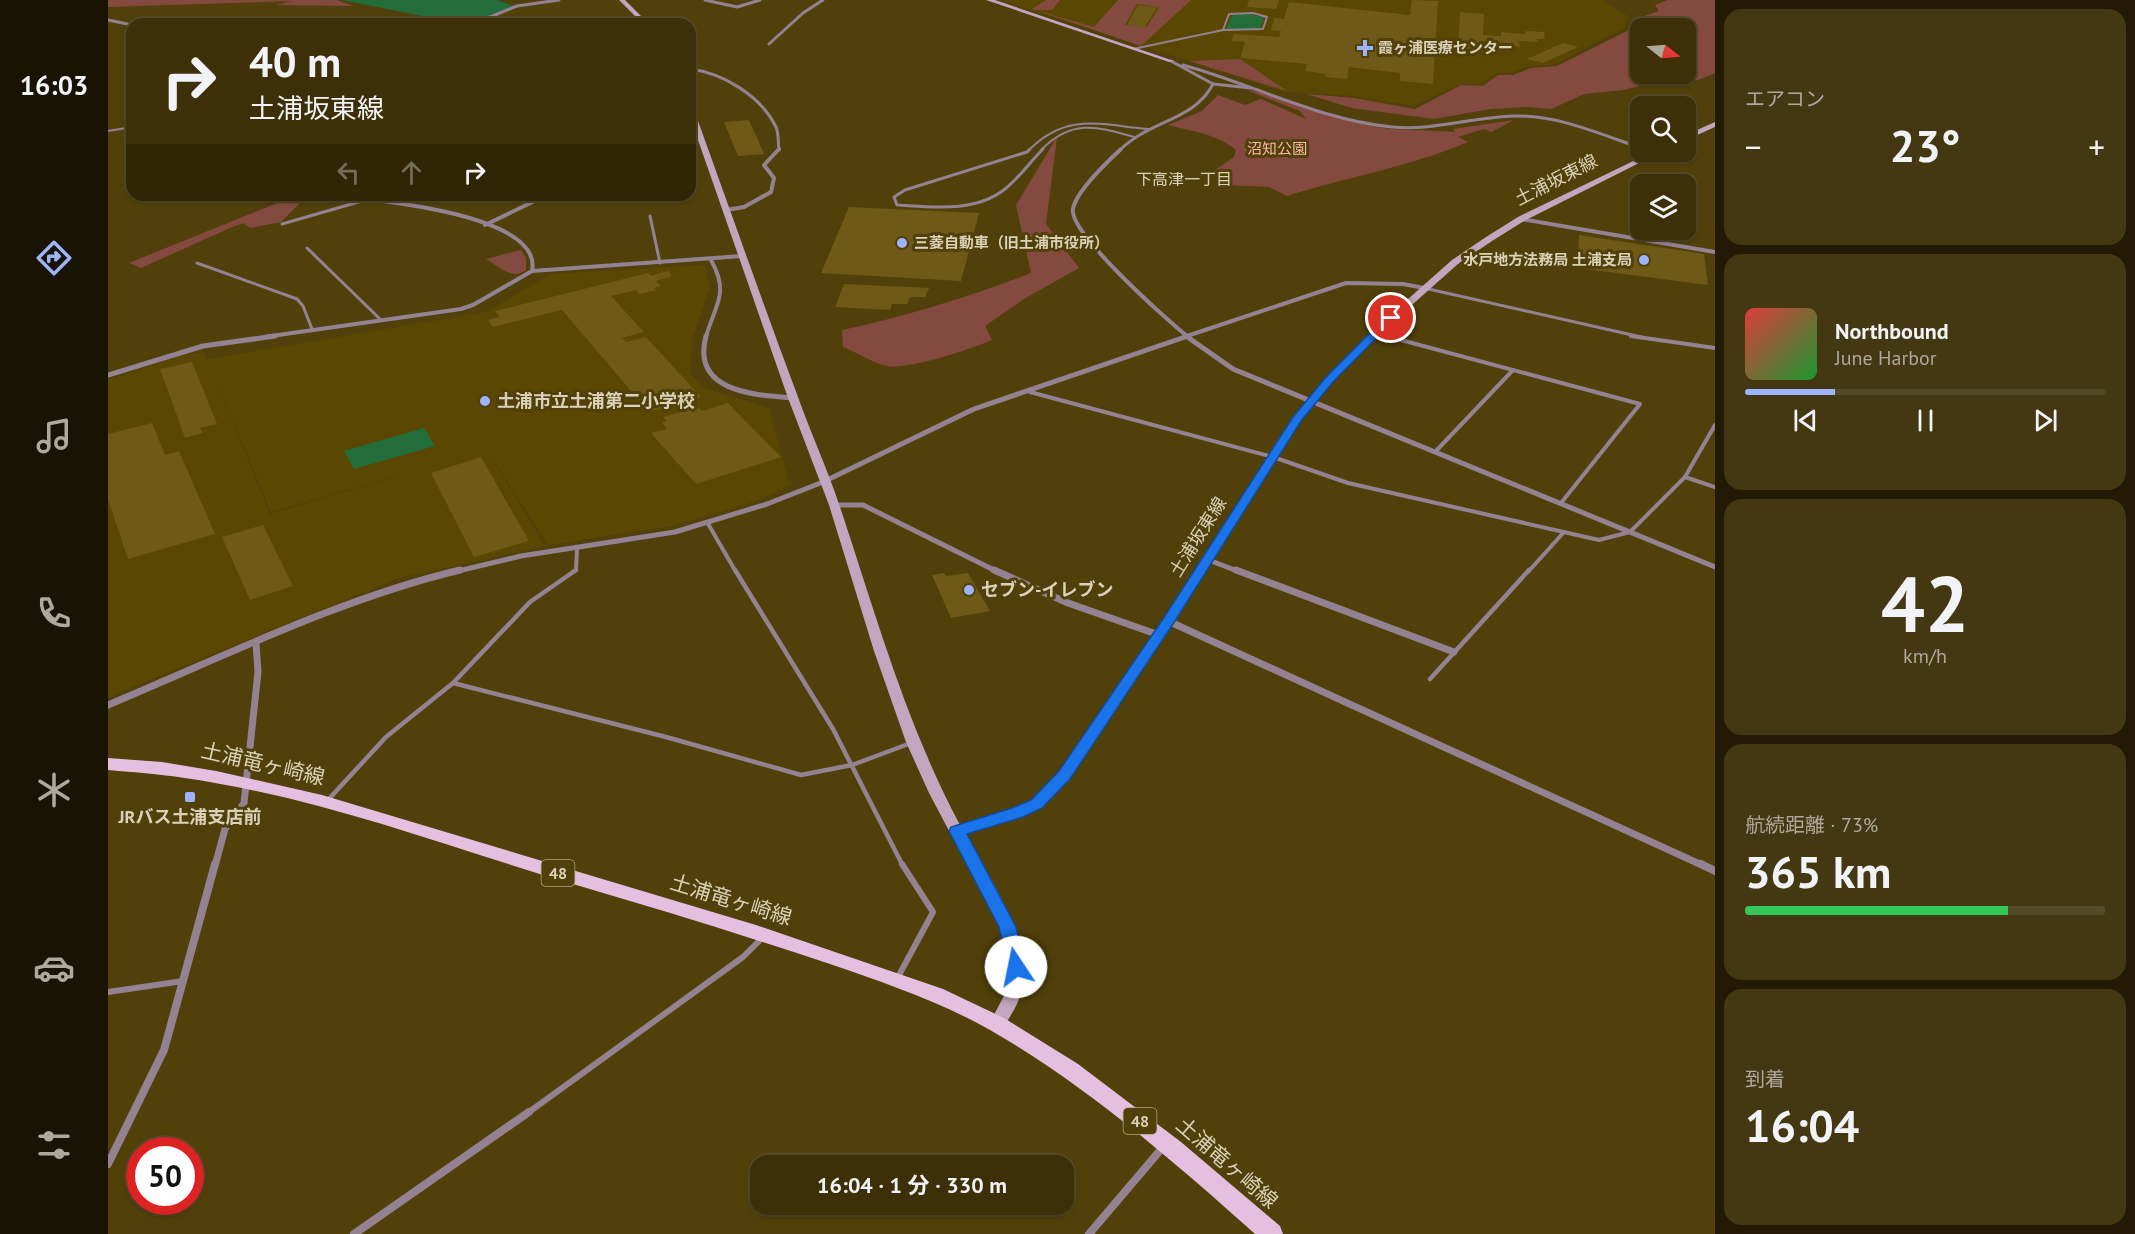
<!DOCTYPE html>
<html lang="ja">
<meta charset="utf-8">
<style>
:root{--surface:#3d3008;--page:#443812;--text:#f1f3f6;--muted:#ada99c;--line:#564b29;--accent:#9db4fd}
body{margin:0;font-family:"PT Sans","Noto Sans JP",sans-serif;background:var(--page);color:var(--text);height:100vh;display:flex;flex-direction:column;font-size:22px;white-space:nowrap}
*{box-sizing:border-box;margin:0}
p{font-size:20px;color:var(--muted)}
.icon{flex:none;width:33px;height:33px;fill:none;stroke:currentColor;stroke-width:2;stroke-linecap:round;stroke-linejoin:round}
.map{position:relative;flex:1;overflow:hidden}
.side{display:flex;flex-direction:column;gap:9px;padding:9px;background:#221a04;width:420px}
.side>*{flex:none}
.top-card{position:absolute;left:18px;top:18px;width:570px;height:183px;border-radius:18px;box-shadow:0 2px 4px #0004,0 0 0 2px var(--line);background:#3d3008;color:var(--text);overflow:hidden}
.needle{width:39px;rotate:107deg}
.tools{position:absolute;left:1522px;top:18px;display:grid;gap:12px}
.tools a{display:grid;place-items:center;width:66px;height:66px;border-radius:12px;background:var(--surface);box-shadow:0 2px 4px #0004,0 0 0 2px var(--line);font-size:30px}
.speed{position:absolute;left:18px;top:1137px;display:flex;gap:12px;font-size:30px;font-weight:700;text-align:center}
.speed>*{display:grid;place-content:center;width:78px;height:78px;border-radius:50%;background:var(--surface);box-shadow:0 2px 4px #0004,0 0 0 2px var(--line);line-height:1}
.speed .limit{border:9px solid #d22;background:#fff;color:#111}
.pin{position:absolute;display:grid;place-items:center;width:51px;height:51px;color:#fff;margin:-26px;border:3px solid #fff;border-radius:50%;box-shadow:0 2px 6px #0007}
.me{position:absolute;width:66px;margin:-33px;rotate:349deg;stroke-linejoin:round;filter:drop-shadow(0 0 4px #0008)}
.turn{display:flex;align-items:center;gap:21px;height:126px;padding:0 24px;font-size:27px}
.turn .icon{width:78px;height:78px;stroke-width:2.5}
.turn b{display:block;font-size:42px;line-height:51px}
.lanes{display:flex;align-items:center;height:57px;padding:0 24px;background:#0003;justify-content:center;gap:30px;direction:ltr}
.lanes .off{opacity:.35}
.big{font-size:45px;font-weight:700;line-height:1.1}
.side .widget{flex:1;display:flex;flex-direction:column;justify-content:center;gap:9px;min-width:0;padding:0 21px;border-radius:18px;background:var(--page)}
.side .dial{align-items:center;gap:0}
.dial b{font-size:78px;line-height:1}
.song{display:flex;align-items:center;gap:18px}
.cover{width:72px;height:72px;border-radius:9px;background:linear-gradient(135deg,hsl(0 70% 55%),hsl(130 70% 35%))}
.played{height:6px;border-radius:3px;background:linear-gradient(90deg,var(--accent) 25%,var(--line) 25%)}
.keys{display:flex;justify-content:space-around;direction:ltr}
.heat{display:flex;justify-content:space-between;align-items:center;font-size:33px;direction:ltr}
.charge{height:9px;border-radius:4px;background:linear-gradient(90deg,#34c759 73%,var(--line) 0)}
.trip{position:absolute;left:642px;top:1155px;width:324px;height:60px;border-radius:18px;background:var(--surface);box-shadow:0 2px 4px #0004,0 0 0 2px var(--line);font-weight:700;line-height:60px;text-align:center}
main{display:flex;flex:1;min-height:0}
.tab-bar{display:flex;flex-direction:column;width:108px;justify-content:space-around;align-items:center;background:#181303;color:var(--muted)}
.tab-bar .icon{width:42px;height:42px}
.tab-bar .on{color:var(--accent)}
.tab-bar b{font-size:27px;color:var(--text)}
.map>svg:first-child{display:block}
.built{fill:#5a4702;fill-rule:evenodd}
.green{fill:#844a40;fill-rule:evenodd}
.water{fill:#236d3b}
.building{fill:#6e5917}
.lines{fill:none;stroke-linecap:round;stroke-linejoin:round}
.lane-far4{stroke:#948292;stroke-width:2}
.lane-far3{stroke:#948292;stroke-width:3}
.lane-far2{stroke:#948292;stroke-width:4}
.lane-far1{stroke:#948292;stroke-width:4.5}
.lane{stroke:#948292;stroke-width:6}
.street-far4{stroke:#948292;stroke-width:3}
.street-far3{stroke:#948292;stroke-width:4}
.street-far2{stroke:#948292;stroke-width:5}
.street-far1{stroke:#948292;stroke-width:7}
.street{stroke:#948292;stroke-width:8}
.secondary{fill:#c2a5be;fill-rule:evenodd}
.primary{fill:#e5bfe0;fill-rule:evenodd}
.route{fill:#1a73e8;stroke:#114b97;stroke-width:1.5}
.poi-dot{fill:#9db4fd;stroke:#51400a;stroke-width:2}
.labels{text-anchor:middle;stroke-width:6;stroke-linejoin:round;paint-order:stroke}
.far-poi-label{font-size:15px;font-weight:bold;fill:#dad1b8;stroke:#51400a;text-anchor:start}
.far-park-label{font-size:15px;fill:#fbb7aa;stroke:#51400a}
.far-neighbourhood-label{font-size:16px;fill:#dad1b8;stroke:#51400a}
.shield{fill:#51400a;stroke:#b1a684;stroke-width:1.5}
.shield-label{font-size:16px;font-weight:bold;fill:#dad1b8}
.street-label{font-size:18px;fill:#dad1b8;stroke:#51400a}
.poi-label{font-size:18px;font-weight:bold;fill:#dad1b8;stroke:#51400a;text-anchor:start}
.near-street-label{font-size:21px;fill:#dad1b8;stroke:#51400a}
</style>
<main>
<nav class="tab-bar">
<b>16:03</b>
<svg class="icon on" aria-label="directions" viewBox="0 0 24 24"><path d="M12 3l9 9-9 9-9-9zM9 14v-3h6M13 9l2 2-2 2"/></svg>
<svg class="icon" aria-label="music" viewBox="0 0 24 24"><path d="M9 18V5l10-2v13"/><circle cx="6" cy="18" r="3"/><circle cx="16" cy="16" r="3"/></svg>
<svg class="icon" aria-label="phone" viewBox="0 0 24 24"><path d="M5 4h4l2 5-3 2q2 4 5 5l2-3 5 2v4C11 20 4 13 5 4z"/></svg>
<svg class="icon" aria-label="climate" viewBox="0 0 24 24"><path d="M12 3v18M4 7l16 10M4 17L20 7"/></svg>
<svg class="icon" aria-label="car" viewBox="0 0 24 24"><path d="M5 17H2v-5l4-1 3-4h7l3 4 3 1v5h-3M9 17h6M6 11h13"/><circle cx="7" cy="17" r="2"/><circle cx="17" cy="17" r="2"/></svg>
<svg class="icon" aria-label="filters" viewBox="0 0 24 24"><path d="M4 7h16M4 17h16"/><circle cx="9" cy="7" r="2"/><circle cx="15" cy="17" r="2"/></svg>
</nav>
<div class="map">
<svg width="1607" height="1234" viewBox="0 0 1607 1234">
<rect width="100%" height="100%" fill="#51400a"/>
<g class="built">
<path d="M892,0H1494L1520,16L1517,27L1447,64L1422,66L1402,73L1389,74L1372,84H1353L1305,106L1247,96L1177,92Z"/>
<path d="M597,265L602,287L584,340L583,374L594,387L661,408L682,485L652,500L565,526L440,545L379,450L437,546L291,578L0,697V380L72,356L96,352L99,359L378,312L443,274ZM101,364L163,512L313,469L162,514Z"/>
</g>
<g class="green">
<path d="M0,0H228L246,6L168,5L183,1L0,7Z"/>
<path d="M938,0H952L944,10H927L986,27L1010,0H1083L1033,46L924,9ZM1029,4L1051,7L1039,27L1017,25Z"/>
<path d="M1560,0H1607V73L1590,80L1547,82L1515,90L1476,94L1443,109L1419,107L1383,109L1326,119L1244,108L1198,94L1246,98L1307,109L1353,85L1375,86L1390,75H1405L1423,68L1449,66L1523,29L1530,18L1551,11L1547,5ZM1533,28H1578V74H1533Z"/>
<path d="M1132,59L1179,91L1081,61Z"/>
<path d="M1138,90C1179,95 1219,116 1259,125C1288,132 1318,129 1347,132L1345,129L1406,120L1383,132L1376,129L1350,137L1360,142C1301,167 1239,177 1179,196L1161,187L1118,185L1110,177L1100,175L1126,157L1128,150C1110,134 1083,131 1060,125L1094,111L1110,95L1137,105L1153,99L1198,119L1192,111Z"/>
<path d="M949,137L938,224L971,268L916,299L877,326L884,340C863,349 801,370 779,366C764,363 749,352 735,347L734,330C799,316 861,297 923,273L908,205Z"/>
<path d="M189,195H200L173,222L142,228L136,223L124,227L33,268L21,263Z"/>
<path d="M413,250L418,258V270C405,281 390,266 378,259Z"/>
</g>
<g class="water">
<path d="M234,0H389L406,6L362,24H354Z"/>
<path d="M1132,13L1156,17L1152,29H1118L1124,15Z"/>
<path d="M316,428L327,446L246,469L236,451Z"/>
</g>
<g class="building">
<path d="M1141,0H1171L1168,9L1139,7Z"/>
<path d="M1304,0L1330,1L1325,84L1292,81V73L1241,67L1239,79L1217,77L1218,74L1197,71L1199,64L1132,58L1137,42L1123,41L1126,34L1171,37L1173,31L1163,30L1166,18L1176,19L1181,2L1302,15Z"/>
<path d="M1030,5L1049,7L1037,27L1019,25Z"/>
<path d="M1352,12L1376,14L1375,35L1393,36V32L1417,34L1418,31L1436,32L1437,39H1429L1430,42L1411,41L1412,47L1375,41V52L1350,50Z"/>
<path d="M1455,43L1470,47L1435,63L1419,59Z"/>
<path d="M641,120L656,154L630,156L616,122Z"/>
<path d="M741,207L871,213L853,281L713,273Z"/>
<path d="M1471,235L1596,254L1600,285L1470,268Z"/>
<path d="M560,271L564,276L548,281L553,286L546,288L549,290L532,294L528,290L503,296L536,332L514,338L518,342L538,337L593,397L541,412L454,310L385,327L380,320L392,317L387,311L540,273L543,276Z"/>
<path d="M736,284L821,288L817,297H802L799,304H784L782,310L727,307Z"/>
<path d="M84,362L109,424L92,428L95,433L77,438L52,369Z"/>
<path d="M620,403L673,457L588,484L543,433L559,429L554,422L559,421L555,417L590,407L594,411Z"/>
<path d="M44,423L57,455L71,451L107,534L20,559L0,499V434Z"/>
<path d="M373,457L421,541L366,557L323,473Z"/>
<path d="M155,525L185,586L142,600L114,537Z"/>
<path d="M836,573L838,576L860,573L882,611L843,618L824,575Z"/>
</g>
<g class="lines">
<g class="lane-far4">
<path d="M1145,13L1159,17L1155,29L1115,30L1121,14Z"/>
<path d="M1025,49L1115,30"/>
<path d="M0,131L24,127"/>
<path d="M921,150C959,112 992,125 1041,129"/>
<path d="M933,150C964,119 987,126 1026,137"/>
</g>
<g class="lane-far3">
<path d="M922,149L919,152L797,190L786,197L789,205C824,207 867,213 897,189C911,178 922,162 935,149"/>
<path d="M542,216L552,263"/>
<path d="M174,224L261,199"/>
<path d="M199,248L272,319"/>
<path d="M89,263L189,299L195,306L204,329"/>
<path d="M1316,288L1533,337"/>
<path d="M1268,333L1284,337"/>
</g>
<g class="lane-far2">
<path d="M1278,336L1532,404L1453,503"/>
<path d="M1523,336L1607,348"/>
<path d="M922,392L1165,457L1240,483L1491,540L1522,532L1577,477L1607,425"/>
<path d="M1328,451L1405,370"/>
<path d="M1577,477L1607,487"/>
<path d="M599,522L628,572"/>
<path d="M465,572L468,570L469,547"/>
<path d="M1420,572L1456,532"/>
</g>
<g class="lane-far1">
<path d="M627,570L725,729L795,866"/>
<path d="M1322,679L1421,570"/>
<path d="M345,683L558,737L693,775L744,765L803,743"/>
<path d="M219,801L278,737L345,683L422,602L468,570"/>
</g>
<g class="lane">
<path d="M790,977L825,912L794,864"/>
<path d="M0,992L75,981"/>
<path d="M421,1112L635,957L654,938"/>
</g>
<g class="street-far4">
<path d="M597,0L629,7L652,0"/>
<path d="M381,17L395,24"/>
<path d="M0,20L24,25"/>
<path d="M365,24L409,6L451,0"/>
<path d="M661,44L695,13L715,0"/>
<path d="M1075,65C1144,84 1212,120 1284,127C1325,131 1365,117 1406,116C1450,115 1492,134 1533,148"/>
<path d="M582,69C615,73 653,96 668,127C671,134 670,143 671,150"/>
<path d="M1105,84L1143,88"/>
<path d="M1012,150C1042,120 1086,121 1105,84L1063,61"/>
</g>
<g class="street-far3">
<path d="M1013,149C999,162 968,191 965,209C960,232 1059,320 1080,337"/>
<path d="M618,210L636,207L663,192L666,178L656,165L671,149"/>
<path d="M1413,219L1607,252"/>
<path d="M377,225L439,195"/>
<path d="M424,271L634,256"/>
<path d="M156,337L353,309L365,305L424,271C436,213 260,199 221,195"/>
<path d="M598,337C607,304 622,294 603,260"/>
<path d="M1076,337L1238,283L1295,284L1316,288"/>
</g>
<g class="street-far2">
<path d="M598,336C583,392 646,395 685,398"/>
<path d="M1078,336L1125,369L1607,567"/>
<path d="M0,375L95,346L167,336"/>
<path d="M726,505H755L890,572"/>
<path d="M1098,559L1132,572"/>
<path d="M346,572L413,556L567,532L659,504L715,482L866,409L1080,336"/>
</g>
<g class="street-far1">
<path d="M886,570L960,603L1051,635"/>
<path d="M1128,570L1346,652"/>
<path d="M1060,621L1596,866"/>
<path d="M0,705C115,657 231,599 352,570"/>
<path d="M107,866L117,829L136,803L150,672L148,643"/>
</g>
<g class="street">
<path d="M1593,864L1607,871"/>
<path d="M0,1164L56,1050L107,864"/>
<path d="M246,1234L421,1112"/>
<path d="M981,1234L1055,1147"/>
</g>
<g class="secondary">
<path d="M511,0H517L541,24H535Z"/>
<path d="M878,0H887L1066,61L1061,62Z"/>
<path d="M582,105L585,107C620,204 654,301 690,397C703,434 720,470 732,507C768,615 798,724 852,825L904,809L924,800L951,772L1055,619L1185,417L1218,377L1264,331L1344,260L1378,237L1410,217L1544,152H1553L1416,221L1384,241L1350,264L1270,335L1224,381L1193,420L1066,621L961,778L934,808L914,817L857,834C883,881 927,940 912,996C909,1007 900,1019 895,1029L889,1031L883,1029L881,1024L896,996L900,967L892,927L821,793L798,742L766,651L721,505L680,398L582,117Z"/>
<path d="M1607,122V127L1578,140V135Z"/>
</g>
<path class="primary" d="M0,758L54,762L108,771L214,795L648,925L835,989L896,1018L970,1064L1073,1142L1172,1226L1175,1234H1147C1064,1160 979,1086 882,1030C831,1001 774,982 719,963C635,935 550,909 465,884C347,849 229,804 107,783C71,776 36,773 0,770Z"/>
</g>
<path class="route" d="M1279,316L1288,318L1225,382L1193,421L1067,621L962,779L934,808L915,817L859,834L908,927L917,967L914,972H902L891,927L841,831L843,827L904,808L923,800L951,771L1055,619L1185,417L1218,377Z"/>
<g class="poi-dot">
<path d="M1254 39h6v6h6v6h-6v6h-6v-6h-6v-6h6z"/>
<circle cx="794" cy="243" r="6"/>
<circle cx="1536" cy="260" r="6"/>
<circle cx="377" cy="401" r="6"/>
<circle cx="861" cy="590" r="6"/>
<rect x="76" y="791" width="12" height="12" rx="3"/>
</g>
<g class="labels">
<g class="far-poi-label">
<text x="1270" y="53">霞ヶ浦医療センター</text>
<text x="806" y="248">三菱自動車（旧土浦市役所）</text>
<text x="1524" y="265" text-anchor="end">水戸地方法務局 土浦支局</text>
</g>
<g class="far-park-label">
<text x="1169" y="154">沼知公園</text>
</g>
<g class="far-neighbourhood-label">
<text x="1076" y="185">下高津一丁目</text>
</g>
<g class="shield">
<rect x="433.5" y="860" width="33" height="26" rx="4.5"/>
<rect x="1015.5" y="1108" width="33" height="26" rx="4.5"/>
</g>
<g class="shield-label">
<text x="450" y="879">48</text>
<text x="1032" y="1127">48</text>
</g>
<g class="street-label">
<text transform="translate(1448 180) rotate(-27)" y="6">土浦坂東線</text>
<text transform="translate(1090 537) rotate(-58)" y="6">土浦坂東線</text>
</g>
<g class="poi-label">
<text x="389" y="407">土浦市立土浦第二小学校</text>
<text x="873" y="596">セブン-イレブン</text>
<text x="82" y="823" text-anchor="middle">JRバス土浦支店前</text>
</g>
<g class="near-street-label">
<text transform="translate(155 764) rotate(13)" y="7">土浦竜ヶ崎線</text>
<text transform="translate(623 900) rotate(17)" y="7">土浦竜ヶ崎線</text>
<text transform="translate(1119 1163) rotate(41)" y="7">土浦竜ヶ崎線</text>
</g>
</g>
</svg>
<div class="tools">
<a><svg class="needle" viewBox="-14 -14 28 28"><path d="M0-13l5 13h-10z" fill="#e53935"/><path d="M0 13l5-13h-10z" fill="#ada99c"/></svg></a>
<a><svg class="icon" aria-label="search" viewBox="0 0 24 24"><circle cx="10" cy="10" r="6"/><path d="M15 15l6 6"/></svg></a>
<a><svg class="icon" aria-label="layers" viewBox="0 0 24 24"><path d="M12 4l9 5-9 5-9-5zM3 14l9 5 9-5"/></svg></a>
</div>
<div class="speed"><div class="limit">50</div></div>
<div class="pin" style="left:1283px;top:318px;background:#d93025"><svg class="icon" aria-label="arrive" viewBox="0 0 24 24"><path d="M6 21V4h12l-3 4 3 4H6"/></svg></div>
<svg class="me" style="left:908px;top:967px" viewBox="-20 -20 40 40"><circle r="19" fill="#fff"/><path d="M0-13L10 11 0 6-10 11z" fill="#1a73e8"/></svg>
<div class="trip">16:04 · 1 分 · 330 m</div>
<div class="top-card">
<div class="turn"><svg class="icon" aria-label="right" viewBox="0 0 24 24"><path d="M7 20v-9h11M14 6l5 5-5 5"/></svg><div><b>40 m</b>土浦坂東線</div></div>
<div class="lanes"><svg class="icon off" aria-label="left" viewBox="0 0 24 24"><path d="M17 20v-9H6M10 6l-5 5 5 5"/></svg><svg class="icon off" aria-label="ahead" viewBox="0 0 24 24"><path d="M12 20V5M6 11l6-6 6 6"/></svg><svg class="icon" aria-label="right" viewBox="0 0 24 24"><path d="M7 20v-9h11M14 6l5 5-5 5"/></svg></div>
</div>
</div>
<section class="side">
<div class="widget"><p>エアコン</p>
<div class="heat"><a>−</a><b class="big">23°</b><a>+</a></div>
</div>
<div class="widget">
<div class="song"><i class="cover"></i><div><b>Northbound</b><p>June Harbor</p></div></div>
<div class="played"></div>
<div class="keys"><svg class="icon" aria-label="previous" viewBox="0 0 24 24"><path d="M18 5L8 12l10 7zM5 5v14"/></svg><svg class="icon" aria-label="pause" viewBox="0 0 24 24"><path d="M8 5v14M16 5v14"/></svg><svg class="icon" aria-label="next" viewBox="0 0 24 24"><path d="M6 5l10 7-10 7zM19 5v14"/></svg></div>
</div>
<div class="widget dial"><b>42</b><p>km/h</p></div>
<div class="widget"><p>航続距離 · 73%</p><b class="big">365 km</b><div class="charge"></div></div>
<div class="widget"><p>到着</p><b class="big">16:04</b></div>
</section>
</main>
